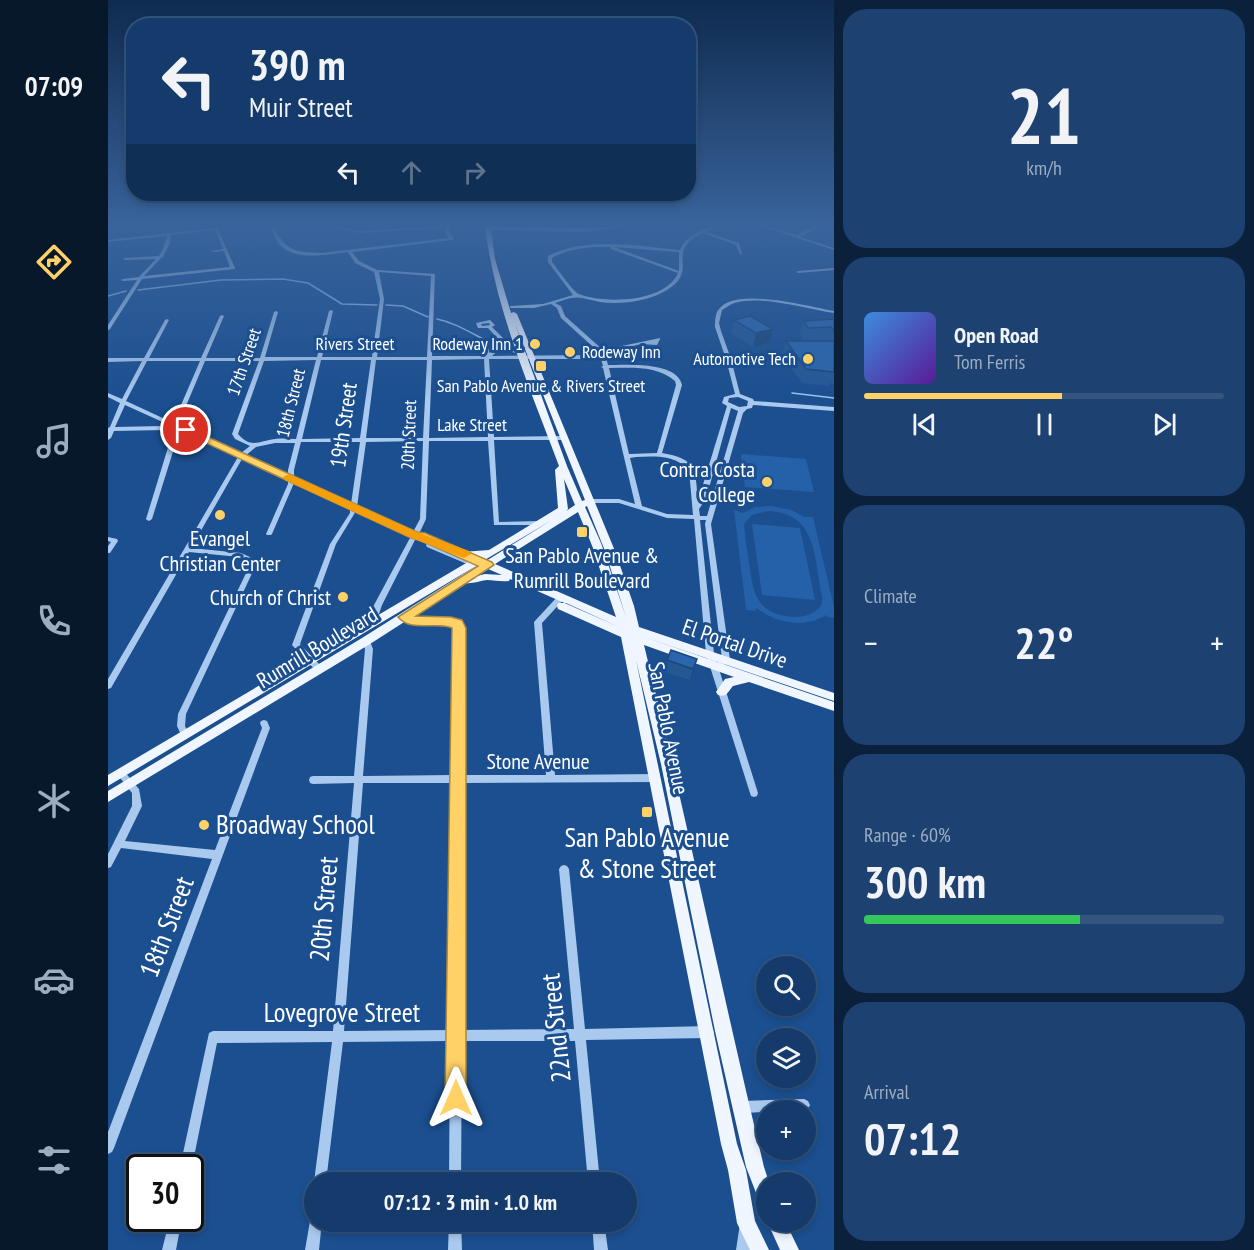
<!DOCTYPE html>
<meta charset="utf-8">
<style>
:root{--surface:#143b6b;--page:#1d4271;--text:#f1f3f6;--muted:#9dadc1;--line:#33557e;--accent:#ffd166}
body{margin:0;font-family:"PT Sans Narrow",sans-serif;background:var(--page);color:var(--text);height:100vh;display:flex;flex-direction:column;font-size:22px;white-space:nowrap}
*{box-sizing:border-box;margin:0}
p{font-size:20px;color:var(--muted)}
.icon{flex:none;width:33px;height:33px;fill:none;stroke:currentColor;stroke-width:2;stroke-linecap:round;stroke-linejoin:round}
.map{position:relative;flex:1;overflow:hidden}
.drawer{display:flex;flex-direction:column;gap:9px;padding:9px;background:#0b203b;width:420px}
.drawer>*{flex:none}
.guide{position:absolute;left:18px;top:18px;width:570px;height:183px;border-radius:24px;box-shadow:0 3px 9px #0003,0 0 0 2px var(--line);background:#143b6b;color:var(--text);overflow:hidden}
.tools{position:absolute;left:648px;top:956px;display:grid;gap:12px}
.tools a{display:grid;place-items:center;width:60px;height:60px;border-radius:50%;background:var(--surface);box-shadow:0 3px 9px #0003,0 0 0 2px var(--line);font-size:30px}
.speed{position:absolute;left:18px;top:1154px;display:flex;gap:12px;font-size:30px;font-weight:700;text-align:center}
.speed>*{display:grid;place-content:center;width:78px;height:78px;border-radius:50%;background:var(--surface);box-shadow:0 3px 9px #0003,0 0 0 2px var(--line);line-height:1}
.speed .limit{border:3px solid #111;border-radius:9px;background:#fff;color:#111}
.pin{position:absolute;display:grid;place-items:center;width:51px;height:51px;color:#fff;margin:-26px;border:3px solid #fff;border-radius:50%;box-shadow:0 2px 6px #0007}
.me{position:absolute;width:66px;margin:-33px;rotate:0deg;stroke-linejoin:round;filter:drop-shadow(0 0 4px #0008)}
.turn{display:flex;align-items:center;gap:21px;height:126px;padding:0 24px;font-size:27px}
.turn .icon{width:78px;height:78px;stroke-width:2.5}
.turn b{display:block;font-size:42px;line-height:51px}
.lanes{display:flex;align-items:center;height:57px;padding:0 24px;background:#0003;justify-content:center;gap:30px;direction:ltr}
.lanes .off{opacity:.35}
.big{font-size:45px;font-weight:800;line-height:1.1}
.drawer .card{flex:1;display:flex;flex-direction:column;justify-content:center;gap:9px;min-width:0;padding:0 21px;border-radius:24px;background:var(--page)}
.drawer .dial{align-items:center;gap:0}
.dial b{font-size:78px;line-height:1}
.song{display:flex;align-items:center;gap:18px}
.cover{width:72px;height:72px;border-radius:9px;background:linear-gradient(135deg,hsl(210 70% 55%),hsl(270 70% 35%))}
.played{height:6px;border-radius:3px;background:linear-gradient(90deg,var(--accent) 55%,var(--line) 55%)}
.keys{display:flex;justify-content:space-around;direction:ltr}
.heat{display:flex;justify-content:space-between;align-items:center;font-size:33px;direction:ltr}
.charge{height:9px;border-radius:4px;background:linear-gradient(90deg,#34c759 60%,var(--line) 0)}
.trip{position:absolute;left:196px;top:1172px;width:333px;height:60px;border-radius:30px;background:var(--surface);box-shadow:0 3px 9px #0003,0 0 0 2px var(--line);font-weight:800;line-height:60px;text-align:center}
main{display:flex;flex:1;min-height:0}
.tabs{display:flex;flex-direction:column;width:108px;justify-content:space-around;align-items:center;background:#08182b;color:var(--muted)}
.tabs .icon{width:42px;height:42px}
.tabs .active{color:var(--accent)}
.tabs b{font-size:27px;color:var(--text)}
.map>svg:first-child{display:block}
.green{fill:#2461a8;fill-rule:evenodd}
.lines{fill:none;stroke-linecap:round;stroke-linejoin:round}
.stream{stroke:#9cc4f0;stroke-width:1.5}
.minor{fill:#a9c9ee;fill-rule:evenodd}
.major{fill:#f0f6ff;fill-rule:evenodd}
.wall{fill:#245895}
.shaded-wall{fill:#1d4779}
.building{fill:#2a66ad;stroke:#1d4779;stroke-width:1.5}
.route{fill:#ffd166;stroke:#a68842;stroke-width:1.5}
.slow{fill:#f59e0b}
.poi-dot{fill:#ffd166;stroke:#1b4f8f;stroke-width:2}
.labels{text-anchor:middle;stroke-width:6;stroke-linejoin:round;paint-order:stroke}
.far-street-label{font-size:18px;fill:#fff;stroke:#1b4f8f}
.far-poi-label{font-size:18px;fill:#fff;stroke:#1b4f8f;text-anchor:end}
.street-label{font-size:22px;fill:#fff;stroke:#1b4f8f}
.poi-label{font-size:22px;fill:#fff;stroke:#1b4f8f;text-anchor:end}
.near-poi-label{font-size:27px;fill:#fff;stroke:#1b4f8f;text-anchor:start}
.near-street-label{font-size:27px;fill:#fff;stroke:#1b4f8f}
</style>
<main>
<nav class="tabs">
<b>07:09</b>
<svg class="icon active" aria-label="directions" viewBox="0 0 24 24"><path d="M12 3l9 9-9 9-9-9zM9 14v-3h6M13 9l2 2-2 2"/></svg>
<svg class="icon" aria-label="music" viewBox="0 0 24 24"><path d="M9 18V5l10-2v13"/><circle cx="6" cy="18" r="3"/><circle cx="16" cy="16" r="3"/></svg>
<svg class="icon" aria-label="phone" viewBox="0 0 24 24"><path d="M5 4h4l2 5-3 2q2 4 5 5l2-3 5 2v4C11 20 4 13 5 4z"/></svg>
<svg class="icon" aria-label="climate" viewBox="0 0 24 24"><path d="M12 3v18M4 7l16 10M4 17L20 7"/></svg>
<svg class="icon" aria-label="car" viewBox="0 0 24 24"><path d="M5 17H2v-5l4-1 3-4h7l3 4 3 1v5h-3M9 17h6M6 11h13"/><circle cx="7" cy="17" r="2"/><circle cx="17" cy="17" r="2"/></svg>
<svg class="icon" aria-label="filters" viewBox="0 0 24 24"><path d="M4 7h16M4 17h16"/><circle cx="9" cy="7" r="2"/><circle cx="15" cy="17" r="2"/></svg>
</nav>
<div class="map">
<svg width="726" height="1250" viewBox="0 0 726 1250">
<rect width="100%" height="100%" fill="#1b4f8f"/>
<g class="green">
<path d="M633,454L698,459L706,492L637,487Z"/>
<path d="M664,506L683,510L697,517H705L726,607V618L719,617L718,615C696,629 668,623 648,608V611L638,610L626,510L635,513L647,507ZM660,511C710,513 706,559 714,596V604C708,614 697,617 685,617C648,614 645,593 641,562C639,550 637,537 636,524L644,515Z"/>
<path d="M644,524L692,528L707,600L654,595Z"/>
</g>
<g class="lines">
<g class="stream">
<path d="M30,290L113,280L175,279L200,283L234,304L269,305"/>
<path d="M0,296L18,291"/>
<path d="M278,305L295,306L320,317"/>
<path d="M329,319C358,325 379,346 408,352"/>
<path d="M684,393L726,398"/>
</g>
<g class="minor">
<path d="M162,226H166C177,251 187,252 213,253L341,238L337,232L338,228L251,233L221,226H230L251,231L342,226L341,232L346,239L345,240L244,252L251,261L269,270L327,274L324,356H376L375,347L378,345L381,347V353L393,342L380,328H370L368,323L382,320L387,325L384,327L399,342L384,356L492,355V353L453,318L449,308L443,304L426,308H403L401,307L403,306L435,304L465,295L440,262V256C478,236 531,246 572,250C577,236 597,226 611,226L599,232L631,243L634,254H632L628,245L595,233C590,236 584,238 580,243C566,258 587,273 559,290C541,301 513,305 492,302C486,301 480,299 474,298C465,296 456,300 447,303L453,306L457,316L495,350L552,338V339L549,345L533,344L497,353L500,365C518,365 569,361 574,385L554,453C590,459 587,470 590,501L619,406L614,403L616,397L627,394L618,359L607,327C607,322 607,313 611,309C628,286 702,307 726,311V313C698,309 654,295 627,303C622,304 618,308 614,310L611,323L613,331L623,359L632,394L645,399L646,401L726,407V411L645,405L644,408L639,409L635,413L603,524L622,660L615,666H610L650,793L649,796L646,797L643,796L642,793L598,654L586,519L559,518L511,503H482L479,501L482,499H511L527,504L495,368L493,367L495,366L493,359H381L386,437L456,436L459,438L456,440H386L391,522L432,521L435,523L432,525H386L380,441H321L318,519L311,534H315L373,558L374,560L371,562H369L312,538H308L274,605L268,623L267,625H261L260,623L266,605L303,536L248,511L228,544L192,644L214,667L215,669L214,671H208L184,645L222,544L242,513V508L186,483L164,534L163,535H159L158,534L180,484V480L134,459L83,548L133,553L144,558L147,567L78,714L77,726L81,735L80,737L77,738L74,737L69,726L70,714L141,567L139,561L131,557L81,552L3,688L0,689V679L130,457L78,433L68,442L44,519L41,521L39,520L38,519L62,441L74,431L64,427L56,430L6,431L3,438L0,440V428L2,427L12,403L0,397V393L14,399L34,361L0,362V358H36L57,320L59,319L61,320L41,358H93L112,316L114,315L116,316L98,358H152L166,312L168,311L170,312L157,357H209L221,311L223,310L225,311L214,357H264L272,299L266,272L247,263L240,252C221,254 190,261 174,247C168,241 165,234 162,226ZM485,247H502L503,249L570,273C557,303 496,304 471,294C465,292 449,268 444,262V258C458,250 470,249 485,247ZM506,247L571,252V271ZM271,272L323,276L319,357H269L276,299ZM381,323L382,325L374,326L373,324ZM376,359L380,437L321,438L324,360ZM208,360L188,439C181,439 174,438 167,439C151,441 143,449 130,434L156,361ZM213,360H263L252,438L194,439ZM268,360H319L315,438H258ZM39,361H92L70,412L59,420L18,401ZM97,361H151L124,434L127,439L142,446L133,453L64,422L75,413ZM501,368C524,368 548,365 567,381L568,385L549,453L521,454ZM630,397L640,401L639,406L631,407L620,402L621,398ZM17,405L59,424L55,426L7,427ZM623,408L630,411L599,516H592L591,509L598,499ZM315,441L312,519L305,532L249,507L258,442ZM193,442H252L243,504L186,478V470ZM167,443H187L180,470V475L137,456L148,447ZM528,457C548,456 567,455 581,470L585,515L559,514L534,506L522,458ZM592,520H598L597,524L614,659L609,663L606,654Z"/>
<path d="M653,226H660L688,235L707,226H713L692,237L726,248V250Z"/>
<path d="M108,228L110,229L127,268V269L34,279L2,329L0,330V325L29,280L15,281L13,280L15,279L31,277L48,259L17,260L15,259L17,258L51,256L55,249L59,236L0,242V240ZM107,230L115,249L103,251L105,252L116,251L122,267L36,276L53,258L56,257L55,256L62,243L63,235Z"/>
<path d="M726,268V270L690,273L688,272L690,271Z"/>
<path d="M0,537L9,539L10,541L2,553H0V546L3,542L0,541Z"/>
<path d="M319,543H323L370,563L371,565L368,567H366L319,547L318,545Z"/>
<path d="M450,596H453L457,598L434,623L447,775L547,774L550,775L551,778L550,781L547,782L354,783V1030L466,1029L451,869L453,866L456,865L459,866L461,869L477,1029L600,1026L604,1028L606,1032L604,1036L600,1038L478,1040L492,1182H480L467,1041H354L353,1182H341L342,1041L235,1042L218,1182H207V1185L206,1182L224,1042L109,1043L84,1167L82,1171V1167H72L101,1033L105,1031H225L246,783L205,784L202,783L201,780L202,777L205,776H246L257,649L254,641L255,639H261L265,649L255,776L346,775L347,629L346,626L343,625C326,624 306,628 292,617L296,614C315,621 333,617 352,622L355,629L354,775H438L426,622ZM255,783H345L343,1030L236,1031Z"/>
<path d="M156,720L159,721L162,728L6,1148L4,1152L0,1154V1132L104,859L13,848L3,867L0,868V854L24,806V793L9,774L10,771L13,770L16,771L31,789L34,806L17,841L107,850L154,728L152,723L153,721Z"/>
<path d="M696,1099L700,1101L702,1105L700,1109L698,1110H658V1112L634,1113L630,1111L628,1107L630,1103L634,1101Z"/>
<path d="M207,1215V1221H214L211,1250H197L202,1221L203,1216Z"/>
<path d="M62,1218H74L68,1250H54Z"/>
<path d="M341,1221H353L354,1250H340Z"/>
<path d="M484,1221H496L500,1250H486Z"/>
<path d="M637,1224L642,1225L643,1230L642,1250H628L631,1230L632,1225Z"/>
</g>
<g class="major">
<path d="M377,226L474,228L522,226L474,232L383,230L387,259L403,313L406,312L409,314L507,551L526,606L531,627L726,693V701L533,636L726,702V711L641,682L625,686C620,692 618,698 610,695L608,692L617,679L626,677L536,645C579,819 614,993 656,1167L661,1182H658V1206L652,1203L638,1167L607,1031L553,764L528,660L629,1144L638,1170L647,1221L661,1250H642L629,1223L620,1170L613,1144L513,637L450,609L449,606L450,603H458L511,627L402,579L401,581C393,582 386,580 379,580C371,581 365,584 357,583L262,644L0,802V791L254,638L373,563L0,786V775L370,556L357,557L352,554L354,552L381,550L450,508L447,470L451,466C422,388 387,309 377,226ZM407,324L477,500L474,501L459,466ZM456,479L467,505L458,511L460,509ZM479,506L497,551L518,617L493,543L477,507ZM470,512L483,543L508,617L387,564ZM444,520L378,561H375ZM380,569L394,575L377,574L369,576Z"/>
<path d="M659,1221H677L691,1250H672Z"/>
</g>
</g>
<g class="wall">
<path d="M726,319V384L722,383L721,386L694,383L674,355L678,341H696L692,334L696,321Z"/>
<path d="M626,320L665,329L662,342L645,347L623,333Z"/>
<path d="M589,659L586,670L582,680L556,672L559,660Z"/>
</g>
<g class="shaded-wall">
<path d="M665,329L662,342L645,347L648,333Z"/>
<path d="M589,659L586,670L582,680L585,669Z"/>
</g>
<g class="building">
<path d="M642,316L665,329L648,333L626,320Z"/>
<path d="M726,319V332L723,327L700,328L696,321Z"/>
<path d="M678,341H726V372L698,369Z"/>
<path d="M563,650L589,659L585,669L559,660Z"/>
</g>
<linearGradient id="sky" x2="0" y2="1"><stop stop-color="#0f2b4f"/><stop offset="0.56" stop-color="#39639b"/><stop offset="1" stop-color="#39639b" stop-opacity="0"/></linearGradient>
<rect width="726" height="401" fill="url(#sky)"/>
<path class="route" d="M78,427L309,532L317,533L384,562L386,565L308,616L343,617L354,620L358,628V1098L355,1106L348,1109L340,1106L337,1098L344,628C329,621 303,633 290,617L370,566L311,540L303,538L74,432L72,430Z"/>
<path class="slow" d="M181,474L309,532L361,551L363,554L356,558L303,538L177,480L175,477Z"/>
<g class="poi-dot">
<circle cx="427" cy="344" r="6"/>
<circle cx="462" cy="352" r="6"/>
<circle cx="700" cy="359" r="6"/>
<rect x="427" y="360" width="12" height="12" rx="3"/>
<circle cx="659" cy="482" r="6"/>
<circle cx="112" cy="515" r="6"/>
<rect x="468" y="526" width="12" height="12" rx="3"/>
<circle cx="235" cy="597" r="6"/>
<rect x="533" y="806" width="12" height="12" rx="3"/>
<circle cx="96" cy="825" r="6"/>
</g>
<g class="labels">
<g class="far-street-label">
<text x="247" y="350">Rivers Street</text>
<text transform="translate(136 362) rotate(-71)" y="6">17th Street</text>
<text transform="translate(183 403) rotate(-76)" y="6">18th Street</text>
<text x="364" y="431">Lake Street</text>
<text transform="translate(301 435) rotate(-88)" y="6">20th Street</text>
</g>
<g class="far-poi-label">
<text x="415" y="350">Rodeway Inn 1</text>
<text x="474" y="358" text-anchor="start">Rodeway Inn</text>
<text x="688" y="365">Automotive Tech</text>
<text x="433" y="392" text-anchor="middle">San Pablo Avenue &amp; Rivers Street</text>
</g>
<g class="street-label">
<text transform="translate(235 425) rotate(-82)" y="8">19th Street</text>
<text transform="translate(627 643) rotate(19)" y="8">El Portal Drive</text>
<text transform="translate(209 647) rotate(-31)" y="8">Rumrill Boulevard</text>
<text transform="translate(561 728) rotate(79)" y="8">San Pablo Avenue</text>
<text x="430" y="769">Stone Avenue</text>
</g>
<g class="poi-label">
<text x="647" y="477">Contra Costa<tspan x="647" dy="25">College</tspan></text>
<text x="112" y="546" text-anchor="middle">Evangel<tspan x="112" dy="25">Christian Center</tspan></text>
<text x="474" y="563" text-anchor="middle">San Pablo Avenue &amp;<tspan x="474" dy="25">Rumrill Boulevard</tspan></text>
<text x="223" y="605">Church of Christ</text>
</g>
<g class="near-poi-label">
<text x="108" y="834">Broadway School</text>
<text x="539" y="847" text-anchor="middle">San Pablo Avenue<tspan x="539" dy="31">&amp; Stone Street</tspan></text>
</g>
<g class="near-street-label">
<text transform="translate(216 909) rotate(-85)" y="9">20th Street</text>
<text transform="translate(59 927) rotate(-69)" y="9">18th Street</text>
<text x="234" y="1022">Lovegrove Street</text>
<text transform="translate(448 1028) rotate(-96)" y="9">22nd Street</text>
</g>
</g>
</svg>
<div class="tools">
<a><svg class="icon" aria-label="search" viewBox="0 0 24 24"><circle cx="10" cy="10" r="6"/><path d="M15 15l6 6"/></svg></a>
<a><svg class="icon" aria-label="layers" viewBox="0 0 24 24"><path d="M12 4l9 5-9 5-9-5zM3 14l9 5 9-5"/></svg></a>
<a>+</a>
<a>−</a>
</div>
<div class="speed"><div class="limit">30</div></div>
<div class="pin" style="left:78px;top:430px;background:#d93025"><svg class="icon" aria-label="arrive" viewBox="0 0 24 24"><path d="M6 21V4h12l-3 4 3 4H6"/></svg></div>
<svg class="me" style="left:348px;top:1098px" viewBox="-20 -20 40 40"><path d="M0-17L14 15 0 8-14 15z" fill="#ffd166" stroke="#fff" stroke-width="4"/></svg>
<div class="trip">07:12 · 3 min · 1.0 km</div>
<div class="guide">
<div class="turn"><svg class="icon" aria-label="left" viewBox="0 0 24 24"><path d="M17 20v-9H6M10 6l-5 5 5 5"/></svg><div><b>390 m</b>Muir Street</div></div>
<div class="lanes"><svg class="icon" aria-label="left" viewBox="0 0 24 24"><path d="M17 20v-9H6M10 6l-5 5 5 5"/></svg><svg class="icon off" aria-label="ahead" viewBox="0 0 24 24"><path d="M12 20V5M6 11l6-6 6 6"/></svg><svg class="icon off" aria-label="right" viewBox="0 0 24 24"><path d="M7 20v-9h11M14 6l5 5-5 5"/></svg></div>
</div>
</div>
<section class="drawer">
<div class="card dial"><b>21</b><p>km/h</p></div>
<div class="card">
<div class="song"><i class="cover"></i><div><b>Open Road</b><p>Tom Ferris</p></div></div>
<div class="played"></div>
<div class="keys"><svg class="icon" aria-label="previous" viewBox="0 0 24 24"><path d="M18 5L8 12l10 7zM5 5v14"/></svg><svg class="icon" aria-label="pause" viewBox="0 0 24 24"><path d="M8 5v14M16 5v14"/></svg><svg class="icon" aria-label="next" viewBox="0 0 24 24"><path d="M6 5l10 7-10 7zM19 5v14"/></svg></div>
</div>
<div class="card"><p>Climate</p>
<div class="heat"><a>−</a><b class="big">22°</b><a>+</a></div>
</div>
<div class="card"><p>Range · 60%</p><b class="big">300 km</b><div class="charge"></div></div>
<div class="card"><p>Arrival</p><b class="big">07:12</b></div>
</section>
</main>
